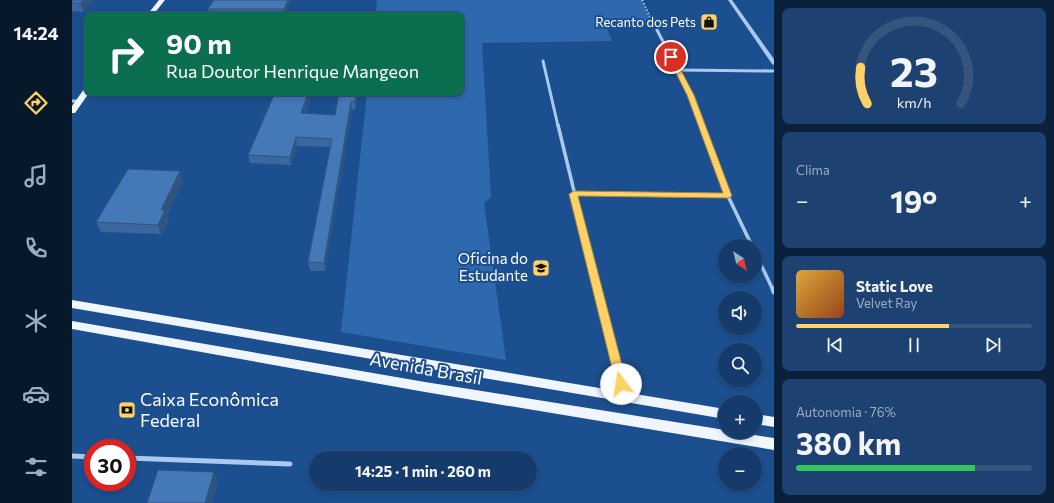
<!DOCTYPE html>
<html lang="pt">
<meta charset="utf-8">
<style>
:root{--surface:#143b6b;--page:#1d4271;--text:#f1f3f6;--muted:#9dadc1;--line:#33557e;--accent:#ffd166}
body{margin:0;font-family:Commissioner,sans-serif;background:var(--page);color:var(--text);height:100vh;display:flex;flex-direction:column;font-size:15px;white-space:nowrap}
*{box-sizing:border-box;margin:0}
p{font-size:13px;color:var(--muted)}
.icon{flex:none;width:22px;height:22px;fill:none;stroke:currentColor;stroke-width:2;stroke-linecap:round;stroke-linejoin:round}
.map{position:relative;flex:1;overflow:hidden}
.details{display:flex;flex-direction:column;gap:8px;padding:8px;background:#0b203b;width:280px}
.details>*{flex:none}
.banner{position:absolute;left:12px;top:12px;width:380px;height:84px;border-radius:8px;box-shadow:0 2px 6px #0003,0 0 0 1px var(--line);background:#0b6e4f;color:#fff;overflow:hidden}
.needle{width:26px;rotate:145deg}
.fabs{position:absolute;left:646px;top:239px;display:grid;gap:8px}
.fabs a{display:grid;place-items:center;width:44px;height:44px;border-radius:50%;background:var(--surface);box-shadow:0 2px 6px #0003,0 0 0 1px var(--line);font-size:20px}
.speed{position:absolute;left:12px;top:439px;display:flex;gap:8px;font-size:20px;font-weight:700;text-align:center}
.speed>*{display:grid;place-content:center;width:52px;height:52px;border-radius:50%;background:var(--surface);box-shadow:0 2px 6px #0003,0 0 0 1px var(--line);line-height:1}
.speed .limit{border:6px solid #d22;background:#fff;color:#111}
.pin{position:absolute;display:grid;place-items:center;width:34px;height:34px;color:#fff;margin:-17px;border:2px solid #fff;border-radius:50%;box-shadow:0 1px 4px #0007}
.me{position:absolute;width:44px;margin:-22px;rotate:346deg;stroke-linejoin:round;filter:drop-shadow(0 0 3px #0008)}
.turn{display:flex;align-items:center;gap:14px;height:84px;padding:0 16px;font-size:18px}
.turn .icon{width:52px;height:52px;stroke-width:2.5}
.turn b{display:block;font-size:28px;line-height:34px}
.big{font-size:30px;font-weight:700;line-height:1.1}
.details .tile{flex:1;display:flex;flex-direction:column;justify-content:center;gap:6px;min-width:0;padding:0 14px;border-radius:8px;background:var(--page)}
.details .dial{align-items:center;gap:0}
.dial svg{height:104px;overflow:visible;fill:none;stroke:var(--line);stroke-width:7;stroke-linecap:round;text-anchor:middle}
.dial text{fill:var(--text);stroke:none}
.song{display:flex;align-items:center;gap:12px}
.cover{width:48px;height:48px;border-radius:6px;background:linear-gradient(135deg,hsl(40 70% 55%),hsl(20 70% 35%))}
.played{height:4px;border-radius:2px;background:linear-gradient(90deg,var(--accent) 65%,var(--line) 65%)}
.keys{display:flex;justify-content:space-around;direction:ltr}
.heat{display:flex;justify-content:space-between;align-items:center;font-size:22px;direction:ltr}
.charge{height:6px;border-radius:3px;background:linear-gradient(90deg,#34c759 76%,var(--line) 0)}
.trip{position:absolute;left:237px;top:451px;width:228px;height:40px;border-radius:20px;background:var(--surface);box-shadow:0 2px 6px #0003,0 0 0 1px var(--line);font-weight:700;line-height:40px;text-align:center}
main{display:flex;flex:1;min-height:0}
.tabs{display:flex;flex-direction:column;width:72px;justify-content:space-around;align-items:center;background:#08182b;color:var(--muted)}
.tabs .icon{width:28px;height:28px}
.tabs .active{color:var(--accent)}
.tabs b{font-size:18px;color:var(--text)}
.map>svg:first-child{display:block}
.green{fill:#2e69ad}
.lines{fill:none;stroke-linecap:round;stroke-linejoin:round}
.path{stroke:#a9c9ee;stroke-width:2;stroke-dasharray:1.5 2;stroke-linecap:butt}
.minor-far2{stroke:#a9c9ee;stroke-width:3}
.minor-far1{stroke:#a9c9ee;stroke-width:3.5}
.minor{stroke:#a9c9ee;stroke-width:5}
.tertiary{fill:#a9c9ee;fill-rule:evenodd}
.primary{fill:#f0f6ff;fill-rule:evenodd}
.wall{fill:#3a679d}
.shaded-wall{fill:#305480}
.building{fill:#4478b7;stroke:#305480}
.route{fill:#ffd166;stroke:#a68842}
.labels{text-anchor:middle;stroke-width:4;stroke-linejoin:round;paint-order:stroke}
.far-poi-label{font-size:13px;fill:#fff;stroke:#1b4f8f;text-anchor:end}
.poi-label{font-size:15px;fill:#fff;stroke:#1b4f8f;text-anchor:end}
.near-street-label{font-size:18px;fill:#fff;stroke:#1b4f8f}
.near-poi-label{font-size:18px;fill:#fff;stroke:#1b4f8f;text-anchor:start}
</style>
<main>
<nav class="tabs">
<b>14:24</b>
<svg class="icon active" aria-label="directions" viewBox="0 0 24 24"><path d="M12 3l9 9-9 9-9-9zM9 14v-3h6M13 9l2 2-2 2"/></svg>
<svg class="icon" aria-label="music" viewBox="0 0 24 24"><path d="M9 18V5l10-2v13"/><circle cx="6" cy="18" r="3"/><circle cx="16" cy="16" r="3"/></svg>
<svg class="icon" aria-label="phone" viewBox="0 0 24 24"><path d="M5 4h4l2 5-3 2q2 4 5 5l2-3 5 2v4C11 20 4 13 5 4z"/></svg>
<svg class="icon" aria-label="climate" viewBox="0 0 24 24"><path d="M12 3v18M4 7l16 10M4 17L20 7"/></svg>
<svg class="icon" aria-label="car" viewBox="0 0 24 24"><path d="M5 17H2v-5l4-1 3-4h7l3 4 3 1v5h-3M9 17h6M6 11h13"/><circle cx="7" cy="17" r="2"/><circle cx="17" cy="17" r="2"/></svg>
<svg class="icon" aria-label="filters" viewBox="0 0 24 24"><path d="M4 7h16M4 17h16"/><circle cx="9" cy="7" r="2"/><circle cx="15" cy="17" r="2"/></svg>
</nav>
<div class="map">
<svg width="702" height="503" viewBox="0 0 702 503">
<rect width="100%" height="100%" fill="#1b4f8f"/>
<path class="green" d="M305,0H569L581,23L533,24L540,41L410,43L419,197L412,203L434,360L269,332L295,93H389V15H304Z"/>
<g class="lines">
<path class="path" d="M570,0L580,21"/>
<g class="minor-far2">
<path d="M585,30L619,95L630,126"/>
<path d="M471,61L486,126"/>
<path d="M606,70L702,71"/>
<path d="M0,101H7"/>
</g>
<g class="minor-far1">
<path d="M486,125L526,290"/>
<path d="M630,125L656,196L680,246"/>
<path d="M502,194L656,196"/>
<path d="M683,252L701,290"/>
</g>
<g class="minor">
<path d="M525,289L552,396"/>
<path d="M701,289L702,292"/>
<path d="M0,456L21,457"/>
<path d="M55,458L218,464"/>
</g>
<path class="tertiary" d="M656,0H660L702,59V65L700,64Z"/>
<g class="primary">
<path d="M87,0H93L81,15H75Z"/>
<path d="M12,89H15V93H17L3,113H0V106Z"/>
<path d="M0,300L653,409V419L0,308Z"/>
<path d="M0,321L353,382L653,430V432H663L702,438V450L353,392L0,329Z"/>
<path d="M683,414L702,417V427L683,424Z"/>
</g>
</g>
<g class="wall">
<path d="M0,0H22L11,12L0,11Z"/>
<path d="M142,0H219L213,15H137L136,9Z"/>
<path d="M203,93H240L233,114L263,115L285,93L283,110H280L253,271H238L236,262L258,147L225,146L219,165L178,163L176,155Z"/>
<path d="M111,181L95,215L97,220L89,234L29,232L24,222Z"/>
</g>
<g class="shaded-wall">
<path d="M12,0H22L11,12L8,3Z"/>
<path d="M216,0H219L213,15L212,9Z"/>
<path d="M236,93H240L230,121L229,113Z"/>
<path d="M284,93H285L283,110V102Z"/>
<path d="M279,102L280,110L253,271L252,263Z"/>
<path d="M224,137L225,146L219,165L218,157Z"/>
<path d="M108,171L111,181L95,215L97,220L89,234L86,225L89,210Z"/>
<path d="M142,472L146,481L140,503H133Z"/>
</g>
<g class="building">
<path d="M0,0H12L8,3H0Z"/>
<path d="M142,0H216L212,9H136Z"/>
<path d="M203,93H236L229,113L263,115L267,93H284L283,102H279L252,263L236,262L260,139L224,137L218,157L176,155Z"/>
<path d="M56,169L108,171L89,210H93L86,225L24,222Z"/>
<path d="M86,470L142,472L133,503H75Z"/>
</g>
<path class="route" d="M597,55L602,57L622,95L660,196L656,198L506,196L555,384L553,387L549,388L545,387L544,384L497,194L502,191L651,193L615,95L596,57Z"/>
<defs>
<g id="shop-square" transform="scale(0.9)"><rect x="-9" y="-9" width="18" height="18" rx="4" fill="#ffd166" stroke="#1b4f8f"/><path d="M-5-2.5h2.3a2.7 3.5 0 0 1 5.4 0H5L5.5 6h-11ZM-1.5-2.5h3a1.5 2.3 0 0 0-3 0Z" fill="#111"/></g>
<g id="school-square" transform="scale(0.9)"><rect x="-9" y="-9" width="18" height="18" rx="4" fill="#ffd166" stroke="#1b4f8f"/><path d="M0-5L7-2L0 1L-7-2ZM-4 1L0 2.5L4 1V4Q0 6-4 4Z" fill="#111"/></g>
<g id="bank-square" transform="scale(0.9)"><rect x="-9" y="-9" width="18" height="18" rx="4" fill="#ffd166" stroke="#1b4f8f"/><path d="M-6-4H6V4H-6ZM0-2.3a2.3 2.3 0 1 0 0 4.6a2.3 2.3 0 1 0 0-4.6Z" fill="#111"/></g>
</defs>
<g fill-rule="evenodd">
<use href="#shop-square" x="637" y="22"/>
<use href="#school-square" x="469" y="268"/>
<use href="#bank-square" x="55" y="410"/>
</g>
<g class="labels">
<g class="far-poi-label">
<text x="624" y="27">Recanto dos Pets</text>
</g>
<g class="poi-label">
<text x="456" y="264">Oficina do<tspan x="456" dy="17">Estudante</tspan></text>
</g>
<g class="near-street-label">
<text transform="translate(354 369) rotate(10)" y="6">Avenida Brasil</text>
</g>
<g class="near-poi-label">
<text x="68" y="406">Caixa Econômica<tspan x="68" dy="21">Federal</tspan></text>
</g>
</g>
</svg>
<div class="fabs">
<a><svg class="needle" viewBox="-14 -14 28 28"><path d="M0-13l5 13h-10z" fill="#e53935"/><path d="M0 13l5-13h-10z" fill="#9dadc1"/></svg></a>
<a><svg class="icon" aria-label="sound" viewBox="0 0 24 24"><path d="M4 9h4l5-4v14l-5-4H4zM17 9q2 3 0 6"/></svg></a>
<a><svg class="icon" aria-label="search" viewBox="0 0 24 24"><circle cx="10" cy="10" r="6"/><path d="M15 15l6 6"/></svg></a>
<a>+</a>
<a>−</a>
</div>
<div class="speed"><div class="limit">30</div></div>
<div class="pin" style="left:599px;top:57px;background:#d93025"><svg class="icon" aria-label="arrive" viewBox="0 0 24 24"><path d="M6 21V4h12l-3 4 3 4H6"/></svg></div>
<svg class="me" style="left:549px;top:384px" viewBox="-20 -20 40 40"><circle r="19" fill="#fff"/><path d="M0-13L10 11 0 6-10 11z" fill="#ffd166"/></svg>
<div class="trip">14:25 · 1 min · 260 m</div>
<div class="banner">
<div class="turn"><svg class="icon" aria-label="right" viewBox="0 0 24 24"><path d="M7 20v-9h11M14 6l5 5-5 5"/></svg><div><b>90 m</b>Rua Doutor Henrique Mangeon</div></div>
</div>
</div>
<section class="details">
<div class="tile dial"><svg viewBox="0 0 100 80">
<path d="M14 69A42 42 0 1 1 86 69"/>
<path d="M14 69A42 42 0 0 1 9 41" stroke="#ffd166"/>
<text x="50" y="56" font-size="32" font-weight="700">23</text>
<text x="50" y="72" font-size="11">km/h</text>
</svg></div>
<div class="tile"><p>Clima</p>
<div class="heat"><a>−</a><b class="big">19°</b><a>+</a></div>
</div>
<div class="tile">
<div class="song"><i class="cover"></i><div><b>Static Love</b><p>Velvet Ray</p></div></div>
<div class="played"></div>
<div class="keys"><svg class="icon" aria-label="previous" viewBox="0 0 24 24"><path d="M18 5L8 12l10 7zM5 5v14"/></svg><svg class="icon" aria-label="pause" viewBox="0 0 24 24"><path d="M8 5v14M16 5v14"/></svg><svg class="icon" aria-label="next" viewBox="0 0 24 24"><path d="M6 5l10 7-10 7zM19 5v14"/></svg></div>
</div>
<div class="tile"><p>Autonomia · 76%</p><b class="big">380 km</b><div class="charge"></div></div>
</section>
</main>
